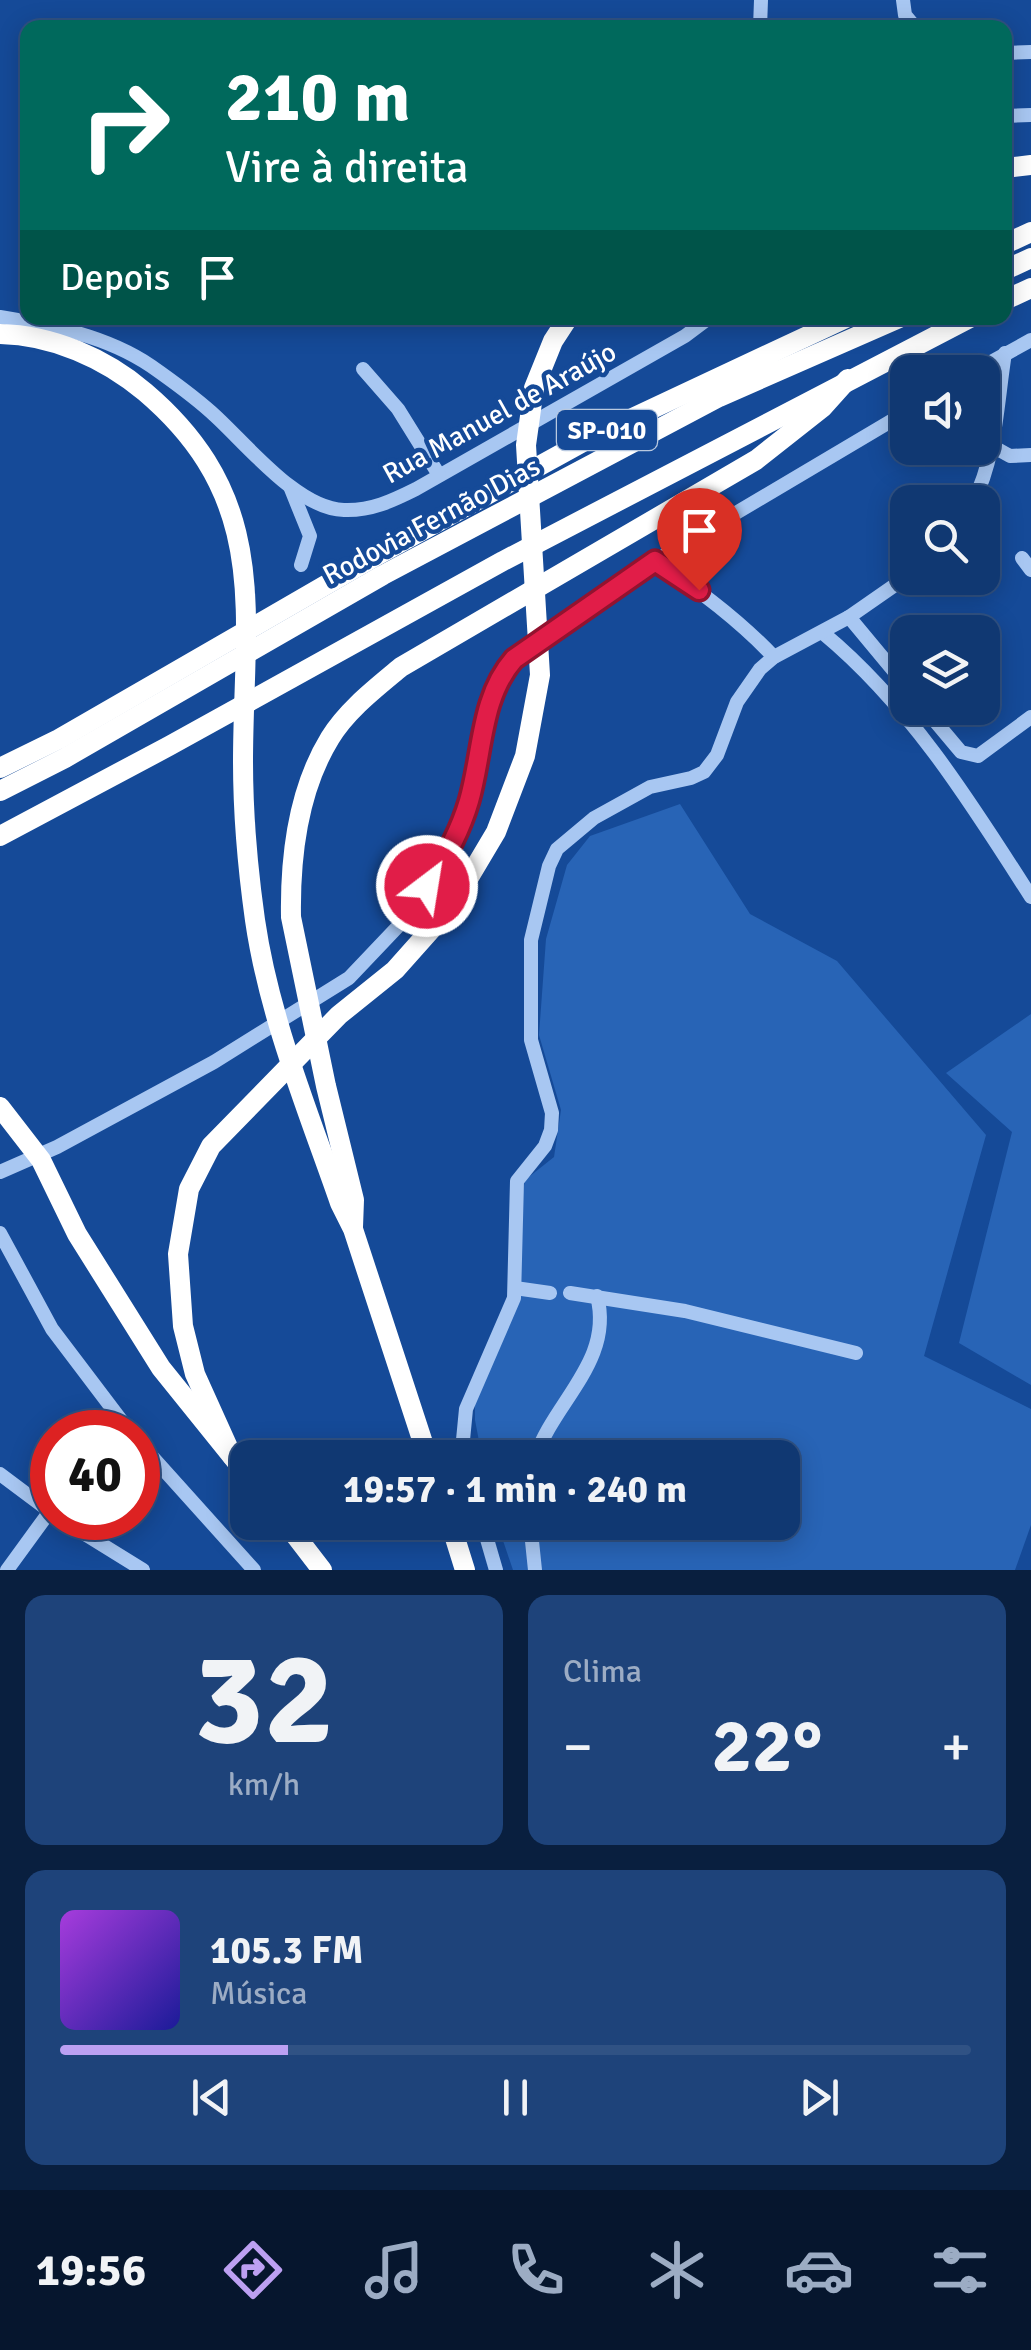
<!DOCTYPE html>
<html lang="pt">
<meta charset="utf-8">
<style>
:root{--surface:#103872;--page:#1e437a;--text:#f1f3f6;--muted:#9cacc4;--line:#305284;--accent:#bca0f2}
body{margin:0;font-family:Signika,sans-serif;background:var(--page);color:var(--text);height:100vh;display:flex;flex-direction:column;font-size:38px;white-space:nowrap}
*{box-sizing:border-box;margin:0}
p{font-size:32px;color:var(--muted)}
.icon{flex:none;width:55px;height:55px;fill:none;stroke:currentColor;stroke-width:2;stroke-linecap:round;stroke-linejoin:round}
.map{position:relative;height:1570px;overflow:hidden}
.drawer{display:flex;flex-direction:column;gap:25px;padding:25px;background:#091f3f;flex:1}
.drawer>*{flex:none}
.banner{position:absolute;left:20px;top:20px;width:992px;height:305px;border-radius:20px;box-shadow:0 5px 25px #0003,0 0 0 2px var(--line);background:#00695c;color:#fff;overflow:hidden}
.controls{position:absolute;left:890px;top:355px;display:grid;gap:20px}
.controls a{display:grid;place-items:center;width:110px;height:110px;border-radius:20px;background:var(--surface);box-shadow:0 5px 25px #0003,0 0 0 2px var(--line);font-size:50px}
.speed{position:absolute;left:30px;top:1410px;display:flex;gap:20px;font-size:50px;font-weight:700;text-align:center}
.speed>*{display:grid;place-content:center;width:130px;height:130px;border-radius:50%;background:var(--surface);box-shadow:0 5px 25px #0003,0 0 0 2px var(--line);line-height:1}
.speed .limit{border:15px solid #d22;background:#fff;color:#111}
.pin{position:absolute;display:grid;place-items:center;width:85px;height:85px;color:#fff;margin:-102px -42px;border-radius:50% 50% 50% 0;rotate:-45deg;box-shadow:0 0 10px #0007}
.pin .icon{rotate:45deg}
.me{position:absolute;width:110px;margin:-55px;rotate:31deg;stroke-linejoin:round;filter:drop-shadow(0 0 8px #0008)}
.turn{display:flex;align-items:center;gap:35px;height:210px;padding:0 40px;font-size:45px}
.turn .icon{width:130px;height:130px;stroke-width:2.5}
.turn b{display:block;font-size:70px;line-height:85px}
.then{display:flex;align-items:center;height:95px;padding:0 40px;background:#0003;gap:20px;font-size:38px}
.big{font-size:75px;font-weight:800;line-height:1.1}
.drawer .widget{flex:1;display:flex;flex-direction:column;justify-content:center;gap:15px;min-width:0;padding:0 35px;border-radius:20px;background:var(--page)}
.drawer .dial{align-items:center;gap:0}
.dial b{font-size:130px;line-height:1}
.song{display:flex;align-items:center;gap:30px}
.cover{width:120px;height:120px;border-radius:15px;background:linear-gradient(135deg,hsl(280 70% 55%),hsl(240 70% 35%))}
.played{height:10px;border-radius:5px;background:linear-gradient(90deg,var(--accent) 25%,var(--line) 25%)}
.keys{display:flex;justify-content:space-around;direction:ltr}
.heat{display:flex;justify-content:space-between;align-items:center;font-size:55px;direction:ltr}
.drawer .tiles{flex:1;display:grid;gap:25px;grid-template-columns:1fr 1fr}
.widget:last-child{grid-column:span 2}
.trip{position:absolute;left:230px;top:1440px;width:570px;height:100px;border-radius:20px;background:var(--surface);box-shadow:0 5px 25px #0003,0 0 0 2px var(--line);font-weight:800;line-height:100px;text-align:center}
.dock{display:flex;height:160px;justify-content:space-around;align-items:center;background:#06162e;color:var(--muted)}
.dock .icon{width:70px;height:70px}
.dock .active{color:var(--accent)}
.dock b{font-size:45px;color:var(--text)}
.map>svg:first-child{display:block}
.green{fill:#2864b6}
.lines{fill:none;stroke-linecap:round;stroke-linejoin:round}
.minor{stroke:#a8c7f2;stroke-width:14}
.highway{stroke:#fff;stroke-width:20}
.route-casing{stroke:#92132f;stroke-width:25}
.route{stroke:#e11d48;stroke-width:18}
.labels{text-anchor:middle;stroke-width:9;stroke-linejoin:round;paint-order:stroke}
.shield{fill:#154a98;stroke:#b9c9e0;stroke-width:2.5}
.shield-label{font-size:25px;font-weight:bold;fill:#fff}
.street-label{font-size:28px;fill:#fff;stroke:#154a98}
</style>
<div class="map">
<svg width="1031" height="1570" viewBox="0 0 1031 1570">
<rect width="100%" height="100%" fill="#154a98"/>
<g class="green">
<path d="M680,804L750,914L837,961L986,1135L924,1356L1031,1409V1525L1015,1570H513L497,1523L782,1522V1458L482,1457L475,1420V1401L518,1299L519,1212L525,1180L554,1157L561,1110L539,1035L546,939L567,865L590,836Z"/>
<path d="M1031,1014V1385L959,1343L1012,1132L946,1073Z"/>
</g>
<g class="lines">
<g class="minor">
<path d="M903,0L905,15L916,28"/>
<path d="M760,28L761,0"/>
<path d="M1005,53L1031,52"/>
<path d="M1005,116L1031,115"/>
<path d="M0,317C51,325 107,336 151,366C171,380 193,396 211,412C245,442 297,509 344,510C371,511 392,501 416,489L685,336L709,318"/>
<path d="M363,369L398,409L439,475"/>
<path d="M973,372L1031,340"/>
<path d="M992,446L1010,456L1031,455"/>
<path d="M291,489L310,536L301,565"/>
<path d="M973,502C996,458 997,403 1005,353"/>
<path d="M1022,558L1031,570"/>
<path d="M655,561C698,589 738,619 774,657"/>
<path d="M849,617L908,688"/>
<path d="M823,633C910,705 971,803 1031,897"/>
<path d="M924,708L961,752L978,756L1031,717"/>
<path d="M0,1172L57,1147L214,1062L349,978L406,918L448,854L469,801L491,699L503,672L514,659L655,561L908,411"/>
<path d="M0,1233L52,1329L130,1432"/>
<path d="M515,1288L550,1293"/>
<path d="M570,1293L685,1311L856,1353"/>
<path d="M138,1441L254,1570"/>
<path d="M465,1458L463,1440L466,1409L514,1298L517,1181L545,1146L551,1130L552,1113L531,1040V940L549,866L557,849L594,818L650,787L691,778L704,772L717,755L737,702L760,669L774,657L849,617L908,576"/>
<path d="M535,1458C554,1401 614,1361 597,1296"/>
<path d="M0,1474L52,1513"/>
<path d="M59,1518L143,1570"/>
<path d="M482,1522L496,1570"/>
<path d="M530,1522L535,1570"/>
<path d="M7,1570L50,1511"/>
</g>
<g class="highway">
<path d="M1005,168L1031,165"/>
<path d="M1005,244L1031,232"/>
<path d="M1005,270L1031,258"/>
<path d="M1005,300L1031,288"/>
<path d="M0,334C52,335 105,358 145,392C273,501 243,614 243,762C243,812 248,870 255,920C269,1017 308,1111 340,1203L353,1229L428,1458"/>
<path d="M0,768L59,739L376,556L592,437L846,318"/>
<path d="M0,791L65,758L383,575L719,397L899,318"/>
<path d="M0,836L169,746L503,561L970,318"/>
<path d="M0,1107L41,1160L77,1234L161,1368L248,1476"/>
<path d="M353,1227L354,1200L326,1086L291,917C290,857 298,790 330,738C347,710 376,688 401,667L756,460L822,408L848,379"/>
<path d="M232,1456L195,1374L183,1326L178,1254L189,1189L211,1146L339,1015L395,970L452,906L496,832L525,756L540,675L526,445L534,388L553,341L568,318"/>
<path d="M285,1522L322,1570"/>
<path d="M450,1522L465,1570"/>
</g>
</g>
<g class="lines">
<g class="route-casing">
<path id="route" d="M427,886C445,859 460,832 469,801C483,753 480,698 514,659L655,561L699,590"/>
</g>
<use href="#route" class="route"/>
</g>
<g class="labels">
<rect class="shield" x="557" y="410" width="100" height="40" rx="8"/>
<g class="shield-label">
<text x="607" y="439">SP-010</text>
</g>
<g class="street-label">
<text transform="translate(499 412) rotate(-29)" y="10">Rua Manuel de Araújo</text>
<text transform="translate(431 520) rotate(-28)" y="10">Rodovia Fernão Dias</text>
</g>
</g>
</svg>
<div class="controls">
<a><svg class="icon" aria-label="sound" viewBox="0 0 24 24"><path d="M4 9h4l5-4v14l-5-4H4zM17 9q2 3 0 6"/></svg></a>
<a><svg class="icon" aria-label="search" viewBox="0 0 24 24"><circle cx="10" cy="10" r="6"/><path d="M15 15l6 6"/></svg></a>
<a><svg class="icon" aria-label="layers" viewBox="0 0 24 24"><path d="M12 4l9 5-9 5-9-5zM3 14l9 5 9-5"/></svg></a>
</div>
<div class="speed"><div class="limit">40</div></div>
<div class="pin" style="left:699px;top:590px;background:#d93025"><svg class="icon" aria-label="arrive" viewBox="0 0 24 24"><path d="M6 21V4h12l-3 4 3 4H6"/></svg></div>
<svg class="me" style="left:427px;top:886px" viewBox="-20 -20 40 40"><circle r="17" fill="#e11d48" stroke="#fff" stroke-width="3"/><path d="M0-11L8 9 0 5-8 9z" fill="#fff"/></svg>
<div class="trip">19:57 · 1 min · 240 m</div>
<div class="banner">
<div class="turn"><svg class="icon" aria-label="right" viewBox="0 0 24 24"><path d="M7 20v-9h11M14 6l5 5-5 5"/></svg><div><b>210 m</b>Vire à direita</div></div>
<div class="then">Depois<svg class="icon" aria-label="arrive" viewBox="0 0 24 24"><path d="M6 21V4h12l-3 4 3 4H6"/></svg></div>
</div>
</div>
<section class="drawer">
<div class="tiles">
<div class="widget dial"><b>32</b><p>km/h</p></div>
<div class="widget"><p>Clima</p>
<div class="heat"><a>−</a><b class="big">22°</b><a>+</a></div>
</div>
<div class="widget">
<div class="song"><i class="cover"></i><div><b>105.3 FM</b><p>Música</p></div></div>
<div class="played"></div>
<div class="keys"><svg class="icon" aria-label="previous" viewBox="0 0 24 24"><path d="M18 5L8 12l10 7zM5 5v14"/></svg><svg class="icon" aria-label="pause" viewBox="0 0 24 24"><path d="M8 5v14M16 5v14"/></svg><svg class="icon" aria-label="next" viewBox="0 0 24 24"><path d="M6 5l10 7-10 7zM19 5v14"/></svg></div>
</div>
</div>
</section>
<nav class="dock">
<b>19:56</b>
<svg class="icon active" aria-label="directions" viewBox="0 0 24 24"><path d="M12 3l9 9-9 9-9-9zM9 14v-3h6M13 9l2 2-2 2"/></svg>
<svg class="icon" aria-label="music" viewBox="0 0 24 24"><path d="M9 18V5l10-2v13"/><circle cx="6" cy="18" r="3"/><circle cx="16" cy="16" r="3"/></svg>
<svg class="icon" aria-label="phone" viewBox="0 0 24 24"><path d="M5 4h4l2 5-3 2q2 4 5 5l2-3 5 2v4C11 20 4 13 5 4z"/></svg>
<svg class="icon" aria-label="climate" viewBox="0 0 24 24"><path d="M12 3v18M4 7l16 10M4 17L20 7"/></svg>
<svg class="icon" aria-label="car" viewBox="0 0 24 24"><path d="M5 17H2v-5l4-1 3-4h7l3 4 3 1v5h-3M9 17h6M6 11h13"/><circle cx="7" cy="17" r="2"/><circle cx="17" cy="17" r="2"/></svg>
<svg class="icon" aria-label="filters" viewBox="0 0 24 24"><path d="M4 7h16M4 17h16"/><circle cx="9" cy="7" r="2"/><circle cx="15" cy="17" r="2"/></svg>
</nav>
